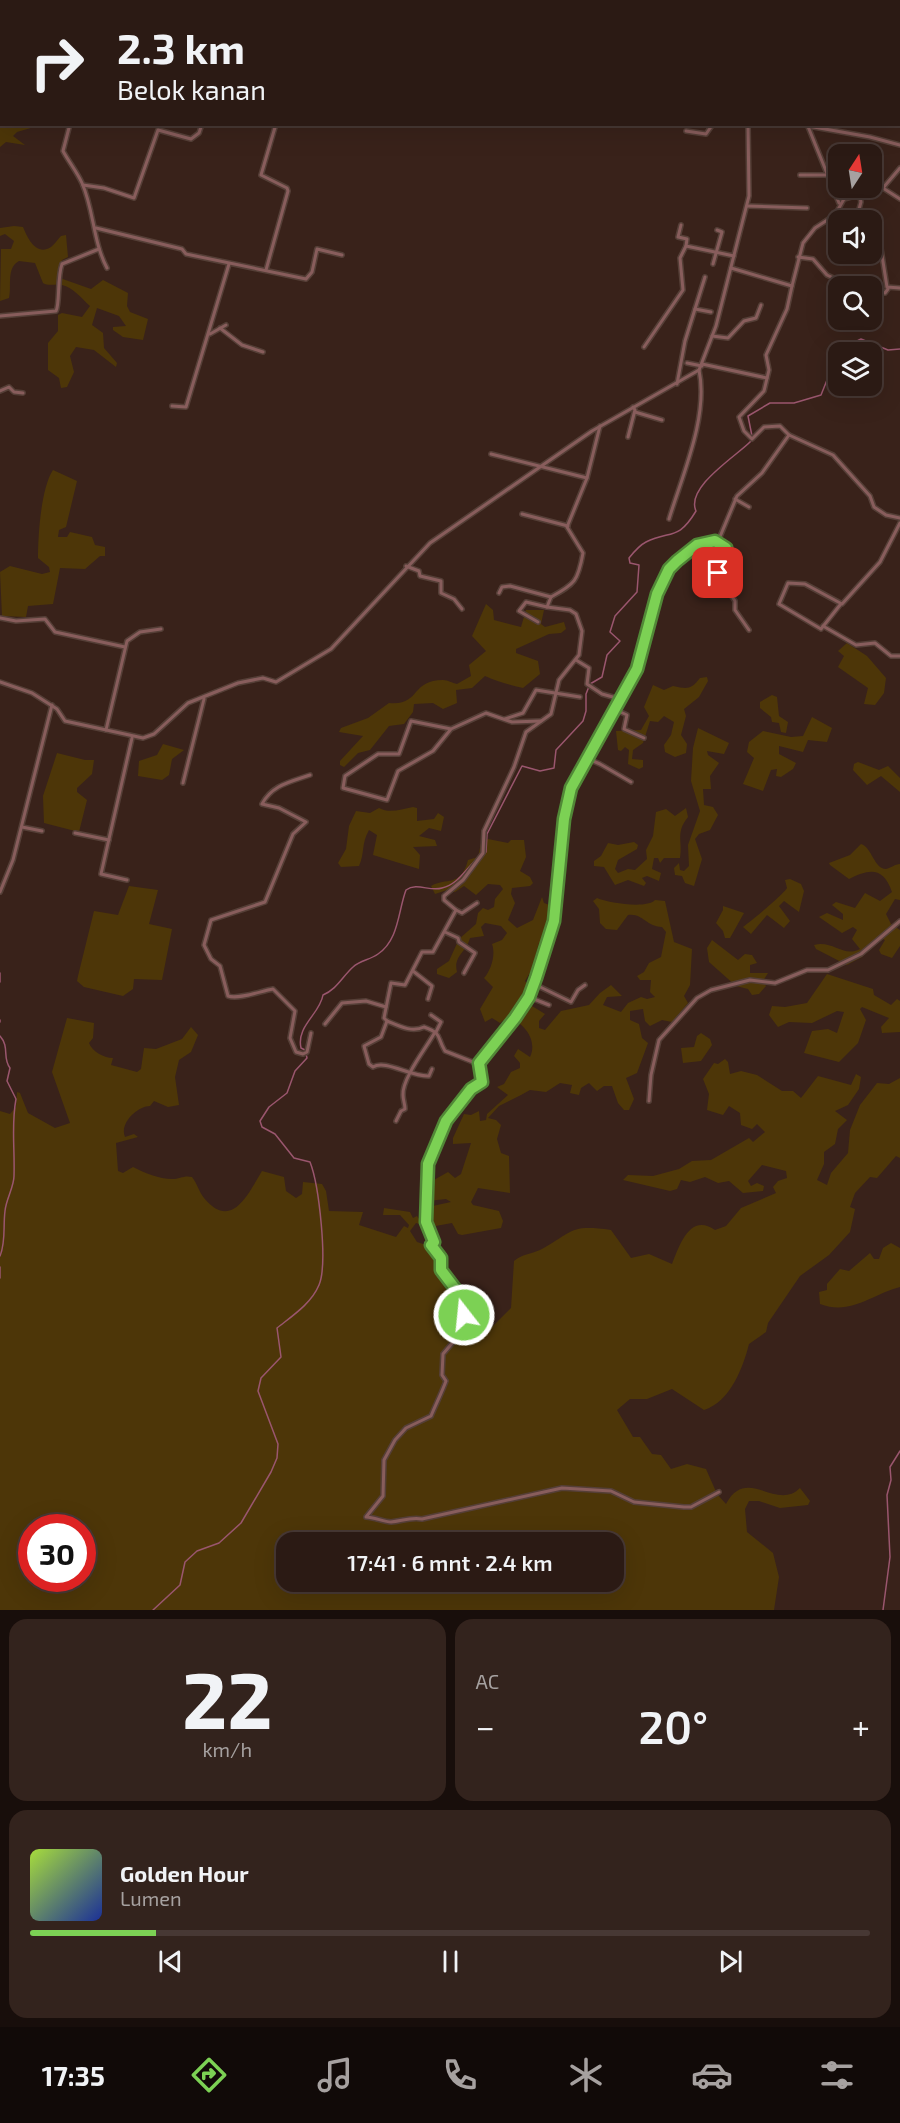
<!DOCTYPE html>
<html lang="id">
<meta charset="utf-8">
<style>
:root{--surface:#2b1a14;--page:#33231d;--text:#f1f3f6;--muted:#a6a1a0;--line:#473834;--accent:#7cd154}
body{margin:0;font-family:"Exo 2",sans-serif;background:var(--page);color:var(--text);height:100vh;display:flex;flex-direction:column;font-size:22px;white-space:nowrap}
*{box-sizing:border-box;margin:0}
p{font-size:20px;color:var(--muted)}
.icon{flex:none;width:33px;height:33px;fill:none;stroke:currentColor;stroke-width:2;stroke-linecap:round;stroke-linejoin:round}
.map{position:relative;height:1610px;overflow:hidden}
.side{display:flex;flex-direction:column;gap:9px;padding:9px;background:#180e0b;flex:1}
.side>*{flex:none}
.guide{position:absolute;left:0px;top:0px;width:900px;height:126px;box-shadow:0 6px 24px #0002,0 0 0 2px var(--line);background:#2b1a14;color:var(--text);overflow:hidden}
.needle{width:39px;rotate:12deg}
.controls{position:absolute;left:828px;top:144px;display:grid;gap:12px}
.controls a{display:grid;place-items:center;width:54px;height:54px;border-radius:12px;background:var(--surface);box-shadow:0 6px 24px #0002,0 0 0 2px var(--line);font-size:30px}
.speed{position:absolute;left:18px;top:1514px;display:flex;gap:12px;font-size:30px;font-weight:700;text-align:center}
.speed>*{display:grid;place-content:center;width:78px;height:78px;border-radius:50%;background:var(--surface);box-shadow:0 6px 24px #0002,0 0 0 2px var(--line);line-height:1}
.speed .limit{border:9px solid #d22;background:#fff;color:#111}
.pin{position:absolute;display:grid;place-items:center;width:51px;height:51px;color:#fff;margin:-26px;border-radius:12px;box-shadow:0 3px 9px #0006}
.me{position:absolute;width:66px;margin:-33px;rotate:344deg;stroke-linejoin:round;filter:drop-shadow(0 0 4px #0008)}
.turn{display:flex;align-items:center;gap:21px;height:126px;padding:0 18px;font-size:27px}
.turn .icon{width:78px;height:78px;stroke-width:2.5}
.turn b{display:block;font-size:42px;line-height:51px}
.big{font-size:45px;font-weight:600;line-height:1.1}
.side .card{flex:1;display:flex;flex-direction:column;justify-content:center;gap:9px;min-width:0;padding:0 21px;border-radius:18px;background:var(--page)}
.side .dial{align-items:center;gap:0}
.dial b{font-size:78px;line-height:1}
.song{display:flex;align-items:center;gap:18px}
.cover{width:72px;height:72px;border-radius:9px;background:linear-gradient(135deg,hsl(80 70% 55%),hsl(230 70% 35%))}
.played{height:6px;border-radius:3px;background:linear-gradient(90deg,var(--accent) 15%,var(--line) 15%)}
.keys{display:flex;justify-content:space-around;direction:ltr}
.heat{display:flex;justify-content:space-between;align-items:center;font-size:33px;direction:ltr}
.side .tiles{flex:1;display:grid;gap:9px;grid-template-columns:1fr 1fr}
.card:last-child{grid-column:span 2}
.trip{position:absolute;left:276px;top:1532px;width:348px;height:60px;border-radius:18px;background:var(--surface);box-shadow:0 6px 24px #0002,0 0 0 2px var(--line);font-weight:600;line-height:60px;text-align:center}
.tabs{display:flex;height:96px;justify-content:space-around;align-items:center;background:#110a08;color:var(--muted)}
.tabs .icon{width:42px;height:42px}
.tabs .on{color:var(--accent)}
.tabs b{font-size:27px;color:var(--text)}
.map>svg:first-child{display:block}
.green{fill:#4d3608;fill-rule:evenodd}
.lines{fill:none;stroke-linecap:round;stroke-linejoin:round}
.stream{stroke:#9a566e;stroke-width:1.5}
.street-casing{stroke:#553f37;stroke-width:6}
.street{stroke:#885d5c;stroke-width:3}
.route-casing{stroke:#518837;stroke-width:15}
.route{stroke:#7cd154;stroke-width:10}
</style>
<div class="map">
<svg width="900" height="1610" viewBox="0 0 900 1610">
<rect width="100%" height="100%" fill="#39221a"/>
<g class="green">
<path d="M7,125H41L17,132L13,136L25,145L6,142L0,147V126Z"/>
<path d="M14,226L23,227C27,237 36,257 51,247C54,245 58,239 61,236L66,235L68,257L62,260L57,277L91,289L103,280L128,293L127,306L130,312L148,319L143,340L123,337L113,330V327L126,326L119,316L97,308L92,325L103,333L104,348L117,363L116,367L94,350L76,347L70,356L74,372L67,387L61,388L59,378L48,370V343L58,331V315L62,313L82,317L90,306C82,299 73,287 62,285C55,283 50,287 43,283L35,263L19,261C6,268 12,286 9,298L0,301L1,249H11L14,241L5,234L0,236V228Z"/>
<path d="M53,470L77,481L66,527L59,530L58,537H67L70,532L92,537L95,545L105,547V556H100L85,569L60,568L53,604L28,606L26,617L2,616L0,572L10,566L42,574L50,572L49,567L38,558C38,535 41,488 53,470Z"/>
<path d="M486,604L493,610L494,620L521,627L526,610H544L541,624L545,627L564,622L566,629L561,633L549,634L516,649V653L538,661L540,674L523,688C510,685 498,682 485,676L472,688L456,690L457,703L443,709L433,703L414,704L413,712L404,724L389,726L370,750L358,753L344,767L340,765V761L363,736L339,732L341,728L368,718L389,703C421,706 410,680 443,680C448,680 452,683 457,684L471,676L469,665L486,651L472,636Z"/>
<path d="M847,643L867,656L886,678L884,693L875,705L864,704L868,688L838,667L844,656L838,651Z"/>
<path d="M707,677L708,681L699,697L684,709L686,716L681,735L687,744L686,753L675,757L665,752L664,745L671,735L674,722L664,716L658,722L650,721L643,743L633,750L632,759L643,760V767L639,769L628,764L629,750L625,747L621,751L618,750L616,731L641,730L649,716L644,707L653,685L664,690L673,686C687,689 691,690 700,678Z"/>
<path d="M772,695L777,697L779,716L788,722L786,733L781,732L779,723L772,722L771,717L760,708V702Z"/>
<path d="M812,717L832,728L827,742L808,740L803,752L779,746V754L796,763L793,769L781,777L776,776L777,769L771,770L763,791L743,784L754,758L747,752L749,742L763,731L791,737L803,736Z"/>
<path d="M698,728L729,743L724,754L707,751L708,755L719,763L710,776L711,789H703L704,805L713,807L718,815L710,830L699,834L695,839L702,859L694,886L685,883L682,876L675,875L674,868L679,863L680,870L684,871L689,866L688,845L700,811L691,781L693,748Z"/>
<path d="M163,744L184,750L172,759L169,775L162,780L138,776L139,761L157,755Z"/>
<path d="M57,753L85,760H94L92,774L77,788V792L87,800L79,832L44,823L43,796Z"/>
<path d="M858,762L879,770L888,766L900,778V792L881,776L867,785L853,770L854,764Z"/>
<path d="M413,807L417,808V821L434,819L438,813L444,817L441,831L429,828L419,836L435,840L437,846L413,847L420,855L419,869L373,855L377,835L369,830C361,844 365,853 359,866L341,867L338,863L346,849L349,826L356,811L370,813L379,808C390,814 401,809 413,807Z"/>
<path d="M686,808L688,817C675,833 683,841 680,858H664L660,863L658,858H654L652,869L661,873L659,881L647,876L642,878L646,883L644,886L628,880L615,885L604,867L594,866V861L601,856L608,843L618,845L634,842L638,845L637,849L618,860L615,869L618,873L628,869L635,870L647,859L646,850L653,836L656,812L666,809L675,816Z"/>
<path d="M488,839L508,843L511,840H524L526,857L520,871L530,877L533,883L530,886L512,888L511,894L515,903L508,920L517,928L533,920L542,897L544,903L552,906L545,942L539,943L531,971L525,981L528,985L526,999L533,1001L532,1006L545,1014L539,1021V1028L545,1030L561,1011L589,1005L600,993L611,985L622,996L607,997L603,1005L621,1012L628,1003L641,997L647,999L655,997L650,992L651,980H640L637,976L644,972L649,963L661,957L666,932L662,927C645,926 643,913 628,915L617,930L606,929L600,923L599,909L593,901L597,898C608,903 647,909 655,900L665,901L674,942L692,949L690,985L684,996L688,1003L672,1022L662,1020L650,1026L645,1021L643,1009L630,1011V1020L639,1024L642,1038L648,1043L637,1073L626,1078L634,1099L629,1110H624L618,1103L612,1086H604L597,1091L589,1083L581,1088L579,1095L570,1093L572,1085L560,1083L546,1092L530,1090L521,1095L499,1106L488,1118L496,1120L501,1125L497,1139L501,1153L509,1156L510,1193L478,1188L471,1202L473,1205L499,1211L503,1221L501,1228L462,1235L458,1234L452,1223L430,1227L416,1223L410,1231L417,1242L432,1247L438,1260L439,1273L469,1310L491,1328L511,1308L514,1261C522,1254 531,1254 540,1250C574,1232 568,1224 611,1230L631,1258L649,1254L672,1264C679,1246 690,1212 715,1230L726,1226L741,1208L776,1193L773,1187L778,1181L787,1178L786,1171L762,1165L748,1181L751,1186L757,1183L764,1186L763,1191L743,1193L729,1181L718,1183L705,1177L690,1182L681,1180L677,1189L670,1191L623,1180L628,1175L653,1176L679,1169L692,1161L711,1160L749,1138L753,1142L765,1132L757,1124L752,1129L741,1125L740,1113L729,1106L723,1115L707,1110L709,1094L703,1079L714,1063L718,1064L725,1059L728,1062L730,1074L741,1071L757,1075L782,1091H793L801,1098L818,1076L851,1085L856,1074L861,1077L859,1089L848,1105L835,1111L847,1120L838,1129L835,1144L824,1152V1164L817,1180L827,1185L831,1173L848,1153L850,1130L860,1105L877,1083L889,1084L900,1078V1158L896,1156L877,1178L870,1177L855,1193L850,1207L855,1209L850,1232L829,1255L800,1276L768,1323L766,1332L749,1344C743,1368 730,1402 704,1410L672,1389L647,1399H630L617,1410L633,1437H640L652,1454L661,1455L671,1469L687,1464L706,1469L717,1494L726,1504C747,1465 776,1512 800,1488L810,1501L808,1505L780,1508L759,1501H749L745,1509L747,1532L773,1553L779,1577L774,1610H0V1111L10,1114L16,1107L17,1092L20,1093L28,1113L55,1128L70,1123L52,1072L67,1018L94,1023L93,1038L89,1043C92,1051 103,1058 113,1058L111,1065L137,1072L141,1069L144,1048L156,1049L182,1039L191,1027L198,1035L191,1052L179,1060L175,1077L179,1105L168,1107L154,1101L150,1106C138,1106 119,1123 125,1137L134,1134L138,1137L116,1143L118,1171L123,1173L133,1167C145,1173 159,1179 172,1179C180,1179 184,1175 192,1177C197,1183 199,1192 204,1198C232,1232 249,1192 262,1171L284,1177L286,1191L296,1198L302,1194L303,1182L322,1184L326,1191L329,1211L363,1212L359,1225L396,1237L404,1226L408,1228L409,1225L400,1215H383L384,1208L410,1212L413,1218L417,1216L421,1222L428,1207L451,1202L446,1199L428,1201L425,1185L448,1172L455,1178L461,1174L471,1143L453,1144V1138L464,1114L471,1115L479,1111L480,1121L486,1120L487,1114L508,1095L497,1087L504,1084L511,1072L520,1068V1063L514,1056L518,1049L530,1057C538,1040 524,1023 508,1017L500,1023L492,1018L485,1022L480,1009L493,987L484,978C491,970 496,955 492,944L502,940L507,933L501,926L485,923L481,927L484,936L470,938C466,953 453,956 457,972L449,978L437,974V969L449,961L459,939L476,924L478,913L483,908L488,910L494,907L495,899L503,889L500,885L488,884L476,895L464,886L455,892L447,890L435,894L431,886C446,877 461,888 468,860L478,857L481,843ZM32,1527H82V1578H32ZM286,1542H614V1581H286Z"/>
<path d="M861,844C872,847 874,869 886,869C891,868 895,864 900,864V900L895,899L886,914L891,924L900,930V946L892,958L881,954L879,950L885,940L878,937L862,957L847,965L816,949L814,945C833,940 843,958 860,949L852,939L857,930L853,927L842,933L819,917L827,913L843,920V914L832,905L836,902L855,908L865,893L880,901L892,892C883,866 869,869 849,879L830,865L829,863L850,855Z"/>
<path d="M790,879L801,884L804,891L799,912L784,901L779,906L790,921L784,928L767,915L751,934L743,927C749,923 784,894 787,888L785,880Z"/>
<path d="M129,886L158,890L149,924L172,929L162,980L134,979L133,989L123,996L84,987L77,981L78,976L94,911L118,915Z"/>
<path d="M723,906L744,913L730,938H725L723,931L716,923L723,910Z"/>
<path d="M712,940L738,960L745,954L752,955L757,963L750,965V973H768L763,981L766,986L759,994L752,995L748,989L736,986L709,962L707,948Z"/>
<path d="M827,974L873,989L874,995L891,1005L897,999L900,1001V1032L882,1033L881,1027L889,1018L862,1007L860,1009L866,1020L858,1043L839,1062L804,1053L812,1031L828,1029L837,1033L844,1012L837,1011L812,1023L789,1022L778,1027L769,1015L772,1006L785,1007L807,1003Z"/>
<path d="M701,1033L710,1039L712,1045L701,1061L683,1063L681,1048L694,1047L697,1036Z"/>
<path d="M891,1243L900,1248V1287C872,1294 851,1316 820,1304L819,1292L827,1290V1284L840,1269L849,1271L870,1253L874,1259H879L883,1248Z"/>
</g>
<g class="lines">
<g class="stream">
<path d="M848,352L855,342L861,339L888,350L900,349"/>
<path d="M752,436L748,416L770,403H794L821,395L829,375L838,362"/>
<path d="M479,859L486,852L487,834L522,766L540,771L554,768L556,750L583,721L586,711V694L590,684L602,677L607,655L620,641L610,632L615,616L637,592L639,565L630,563L629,558C633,553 640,545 646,542C671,530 678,541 696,511C685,487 738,455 751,441"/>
<path d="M0,973V982"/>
<path d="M0,1020V1022"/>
<path d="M0,1036C10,1047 2,1058 10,1068L7,1081L16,1099C11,1125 15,1148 14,1176C14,1187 6,1199 5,1211C3,1226 6,1242 0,1256"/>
<path d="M0,1267V1278"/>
<path d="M153,1610L180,1585L185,1562L197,1551L219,1543L241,1523L271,1472L277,1458L278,1444L258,1391L261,1378L281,1357L277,1328C292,1316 311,1304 319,1285C328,1264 319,1185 310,1162L294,1158L275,1134L262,1127L260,1121L269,1107L287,1093L295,1071L307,1058L305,1050L301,1048C296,1026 320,1014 323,995C337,989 342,977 353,967C360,960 370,960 378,954C399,940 398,911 406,890C417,882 430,892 442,888C458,884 464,871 475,861"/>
<path d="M883,1610L890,1557L887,1495L891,1480L890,1467L900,1451"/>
</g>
<g class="street-casing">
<g id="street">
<path d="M103,0V2"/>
<path d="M163,0L167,2"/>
<path d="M238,0L240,2"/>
<path d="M244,0H247"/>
<path d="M251,0L253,1"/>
<path d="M510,0L511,2"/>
<path d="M602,0L603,2"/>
<path d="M721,0L722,2"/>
<path d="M745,0V2"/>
<path d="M551,2V0"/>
<path d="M773,2L775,0"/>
<path d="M898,66H900"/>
<path d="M70,124L63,151C69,162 77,172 82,183C94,210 93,242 107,268"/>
<path d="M807,124L839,203"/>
<path d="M808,126L870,137L900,145"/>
<path d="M686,131L706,134L713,124"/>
<path d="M800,175H829"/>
<path d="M83,185L104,188L134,198L158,130L191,139L199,133L202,124"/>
<path d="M883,188L900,199"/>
<path d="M747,206L807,208"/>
<path d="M856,220L861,202L859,193"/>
<path d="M681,225L678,237L687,239L686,246L734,256"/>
<path d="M96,228L182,249L186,254L306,279L312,272L317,249L342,255"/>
<path d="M872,236L881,249L887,287L900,288"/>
<path d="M798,257L813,259L827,275L850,286"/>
<path d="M713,264L722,232L717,230"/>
<path d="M731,268L792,286L803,243L815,228L835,215L844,199L883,188L900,168"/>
<path d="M266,270L288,191L287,188L261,175L276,124"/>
<path d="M792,286L787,309L766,355L769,370L764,391L739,417L744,431L752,439L764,427L780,426L789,435L833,455L870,496L874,507L886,515L900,518"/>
<path d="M872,292L885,293L888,289"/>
<path d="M695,309L711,312"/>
<path d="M0,316L56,311C60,304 57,278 62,264L99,249"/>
<path d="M220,328L242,345L263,352"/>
<path d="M210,334L226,325"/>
<path d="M712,336L728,338L744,321L756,318L761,305"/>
<path d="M644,347L683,290L680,258L686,246"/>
<path d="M687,363L702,366"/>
<path d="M702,364L767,378"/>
<path d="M677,384L685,341L705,277"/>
<path d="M0,391L9,387L14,392L23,393"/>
<path d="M172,406L186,407L229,264"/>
<path d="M635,412L662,420"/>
<path d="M628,437L635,410L633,407"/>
<path d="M491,454L587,478"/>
<path d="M735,499L749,507"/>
<path d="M522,514L568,526"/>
<path d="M669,519C682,476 709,416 699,370"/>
<path d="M715,541L726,548L718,574L730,579L729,592L735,601V610L749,630"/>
<path d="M406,566L419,571L420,576L441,581V593L454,599L462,609"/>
<path d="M499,593L502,587L510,586L551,597"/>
<path d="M840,605L821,629L779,604L788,583L805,584L842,604L880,562L900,523"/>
<path d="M0,618L16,621L45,619L55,632L125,647"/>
<path d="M538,622L519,611L526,602L547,607"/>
<path d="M823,626L856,645L875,643L891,656H900"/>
<path d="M576,660L589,668L587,684L602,694L620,699"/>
<path d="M0,682L32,693L57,709L65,721L143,738L154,734L188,703L238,683L263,678L276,682L331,649L430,543L592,431L699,370L716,326L749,196L748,124"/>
<path d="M614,709L627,715L624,729L644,738"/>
<path d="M505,719L523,713L536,690L580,697"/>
<path d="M451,729L433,751L398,771L387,800L343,788L345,776L378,754H399L411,721L451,729L486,713L512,722L541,721"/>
<path d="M106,730L127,641L140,632L161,629"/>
<path d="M586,758L600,764L631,782"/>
<path d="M310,775C290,782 272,785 262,804L279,808L306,822L293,834L265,902L211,920L204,945L211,959L220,966L228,996C238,1000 261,991 273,989L295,1011L290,1038L296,1052L303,1054L307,1052L311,1033"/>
<path d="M183,783L204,699"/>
<path d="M22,827L42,831"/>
<path d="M75,833L109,840"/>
<path d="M127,880L101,874L132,738"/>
<path d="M0,892L13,860L52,705"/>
<path d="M456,910L462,913L477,903"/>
<path d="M445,932L458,938L459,942L475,953L464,973"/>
<path d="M413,971L432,986L428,999"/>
<path d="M534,984L571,1002L578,990L585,985"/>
<path d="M529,997L549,1005"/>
<path d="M431,1015L441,1022L436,1032"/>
<path d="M387,1021L381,1037L364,1046L369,1064L373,1067C385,1059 411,1077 429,1076L432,1069"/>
<path d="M325,1024L342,1003L366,1001L386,1007"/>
<path d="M478,1064L445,1051C436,1036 443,1034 424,1027C412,1033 399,1026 387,1021L384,1018L391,983L405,985L422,952H433L456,910L444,900V896L463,880L483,853L484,831L514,767L526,732L551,714L559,680L579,655L582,631L576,614L570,610L547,607L551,597C575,584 578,581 583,553L567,527L587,478L600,426"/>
<path d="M649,1101L651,1075L659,1040L697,998L711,990L750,980L775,983L807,970H828L861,954L900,921"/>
<path d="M396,1121L401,1111L405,1109C405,1104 403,1100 403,1095C402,1078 427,1047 435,1032"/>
<path d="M719,1492L691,1507H684L634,1502L611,1491L562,1488L422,1519C410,1517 402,1521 391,1522C384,1522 374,1517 366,1517L383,1496L384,1460L395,1440L406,1428L431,1416C436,1404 442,1392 446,1381L442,1375L443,1354L454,1341L455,1334L464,1315L459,1302L460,1295L441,1270V1258L431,1245L434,1242L426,1222L428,1164L446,1121L471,1089L482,1082L479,1063L515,1018L534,984L553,921L564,819L571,788L637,670L657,594L669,569L677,561L697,545L719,539L737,496L762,473L789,435"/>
</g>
</g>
<use href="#street" class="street"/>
</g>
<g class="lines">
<g class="route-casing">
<path id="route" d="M464,1315L459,1302L460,1295L441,1270V1258L431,1245L434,1242L426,1222L428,1164L446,1121L471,1089L482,1082L479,1063L515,1018L529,997L536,978L554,921L564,819L571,788L637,669L657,594L669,569L677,561L697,545L715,541L726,548L718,573"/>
</g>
<use href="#route" class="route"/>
</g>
</svg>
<div class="controls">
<a><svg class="needle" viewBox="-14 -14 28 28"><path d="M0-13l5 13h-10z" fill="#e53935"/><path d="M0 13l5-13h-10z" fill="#a6a1a0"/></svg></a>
<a><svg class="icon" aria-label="sound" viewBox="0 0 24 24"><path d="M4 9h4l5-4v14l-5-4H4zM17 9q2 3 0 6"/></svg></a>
<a><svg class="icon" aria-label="search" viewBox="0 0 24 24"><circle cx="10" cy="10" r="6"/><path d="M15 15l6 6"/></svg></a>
<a><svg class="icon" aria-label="layers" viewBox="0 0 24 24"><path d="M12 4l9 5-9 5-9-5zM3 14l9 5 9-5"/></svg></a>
</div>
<div class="speed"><div class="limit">30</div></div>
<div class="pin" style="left:718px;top:573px;background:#d93025"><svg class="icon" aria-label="arrive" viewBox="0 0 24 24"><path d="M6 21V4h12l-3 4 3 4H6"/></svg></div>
<svg class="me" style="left:464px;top:1315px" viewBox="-20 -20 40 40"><circle r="17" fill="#7cd154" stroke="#fff" stroke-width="3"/><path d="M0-11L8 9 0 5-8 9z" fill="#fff"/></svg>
<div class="trip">17:41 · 6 mnt · 2.4 km</div>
<div class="guide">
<div class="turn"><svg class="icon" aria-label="right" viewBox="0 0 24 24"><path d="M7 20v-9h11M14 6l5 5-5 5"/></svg><div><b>2.3 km</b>Belok kanan</div></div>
</div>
</div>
<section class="side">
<div class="tiles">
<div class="card dial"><b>22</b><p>km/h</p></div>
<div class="card"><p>AC</p>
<div class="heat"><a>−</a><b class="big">20°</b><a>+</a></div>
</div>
<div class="card">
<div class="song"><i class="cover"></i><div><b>Golden Hour</b><p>Lumen</p></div></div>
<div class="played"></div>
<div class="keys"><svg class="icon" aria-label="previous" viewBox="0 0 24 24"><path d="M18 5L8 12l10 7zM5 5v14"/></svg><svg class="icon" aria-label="pause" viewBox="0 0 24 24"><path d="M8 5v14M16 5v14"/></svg><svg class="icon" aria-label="next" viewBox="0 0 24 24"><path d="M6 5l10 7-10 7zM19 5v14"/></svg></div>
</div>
</div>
</section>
<nav class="tabs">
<b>17:35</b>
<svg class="icon on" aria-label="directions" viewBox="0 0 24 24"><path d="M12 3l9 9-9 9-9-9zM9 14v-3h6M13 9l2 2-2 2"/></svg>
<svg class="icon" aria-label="music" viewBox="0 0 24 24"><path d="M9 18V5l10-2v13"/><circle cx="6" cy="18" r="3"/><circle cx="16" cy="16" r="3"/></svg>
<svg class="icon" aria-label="phone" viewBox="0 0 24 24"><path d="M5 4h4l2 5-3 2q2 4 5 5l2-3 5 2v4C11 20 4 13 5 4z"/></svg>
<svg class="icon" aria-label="climate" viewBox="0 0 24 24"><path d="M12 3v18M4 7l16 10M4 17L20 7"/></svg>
<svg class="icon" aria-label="car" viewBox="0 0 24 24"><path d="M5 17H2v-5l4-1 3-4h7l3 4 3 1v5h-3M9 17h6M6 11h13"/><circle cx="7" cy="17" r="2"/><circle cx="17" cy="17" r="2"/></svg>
<svg class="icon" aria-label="filters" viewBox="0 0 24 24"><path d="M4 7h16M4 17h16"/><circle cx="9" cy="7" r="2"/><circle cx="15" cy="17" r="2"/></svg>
</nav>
